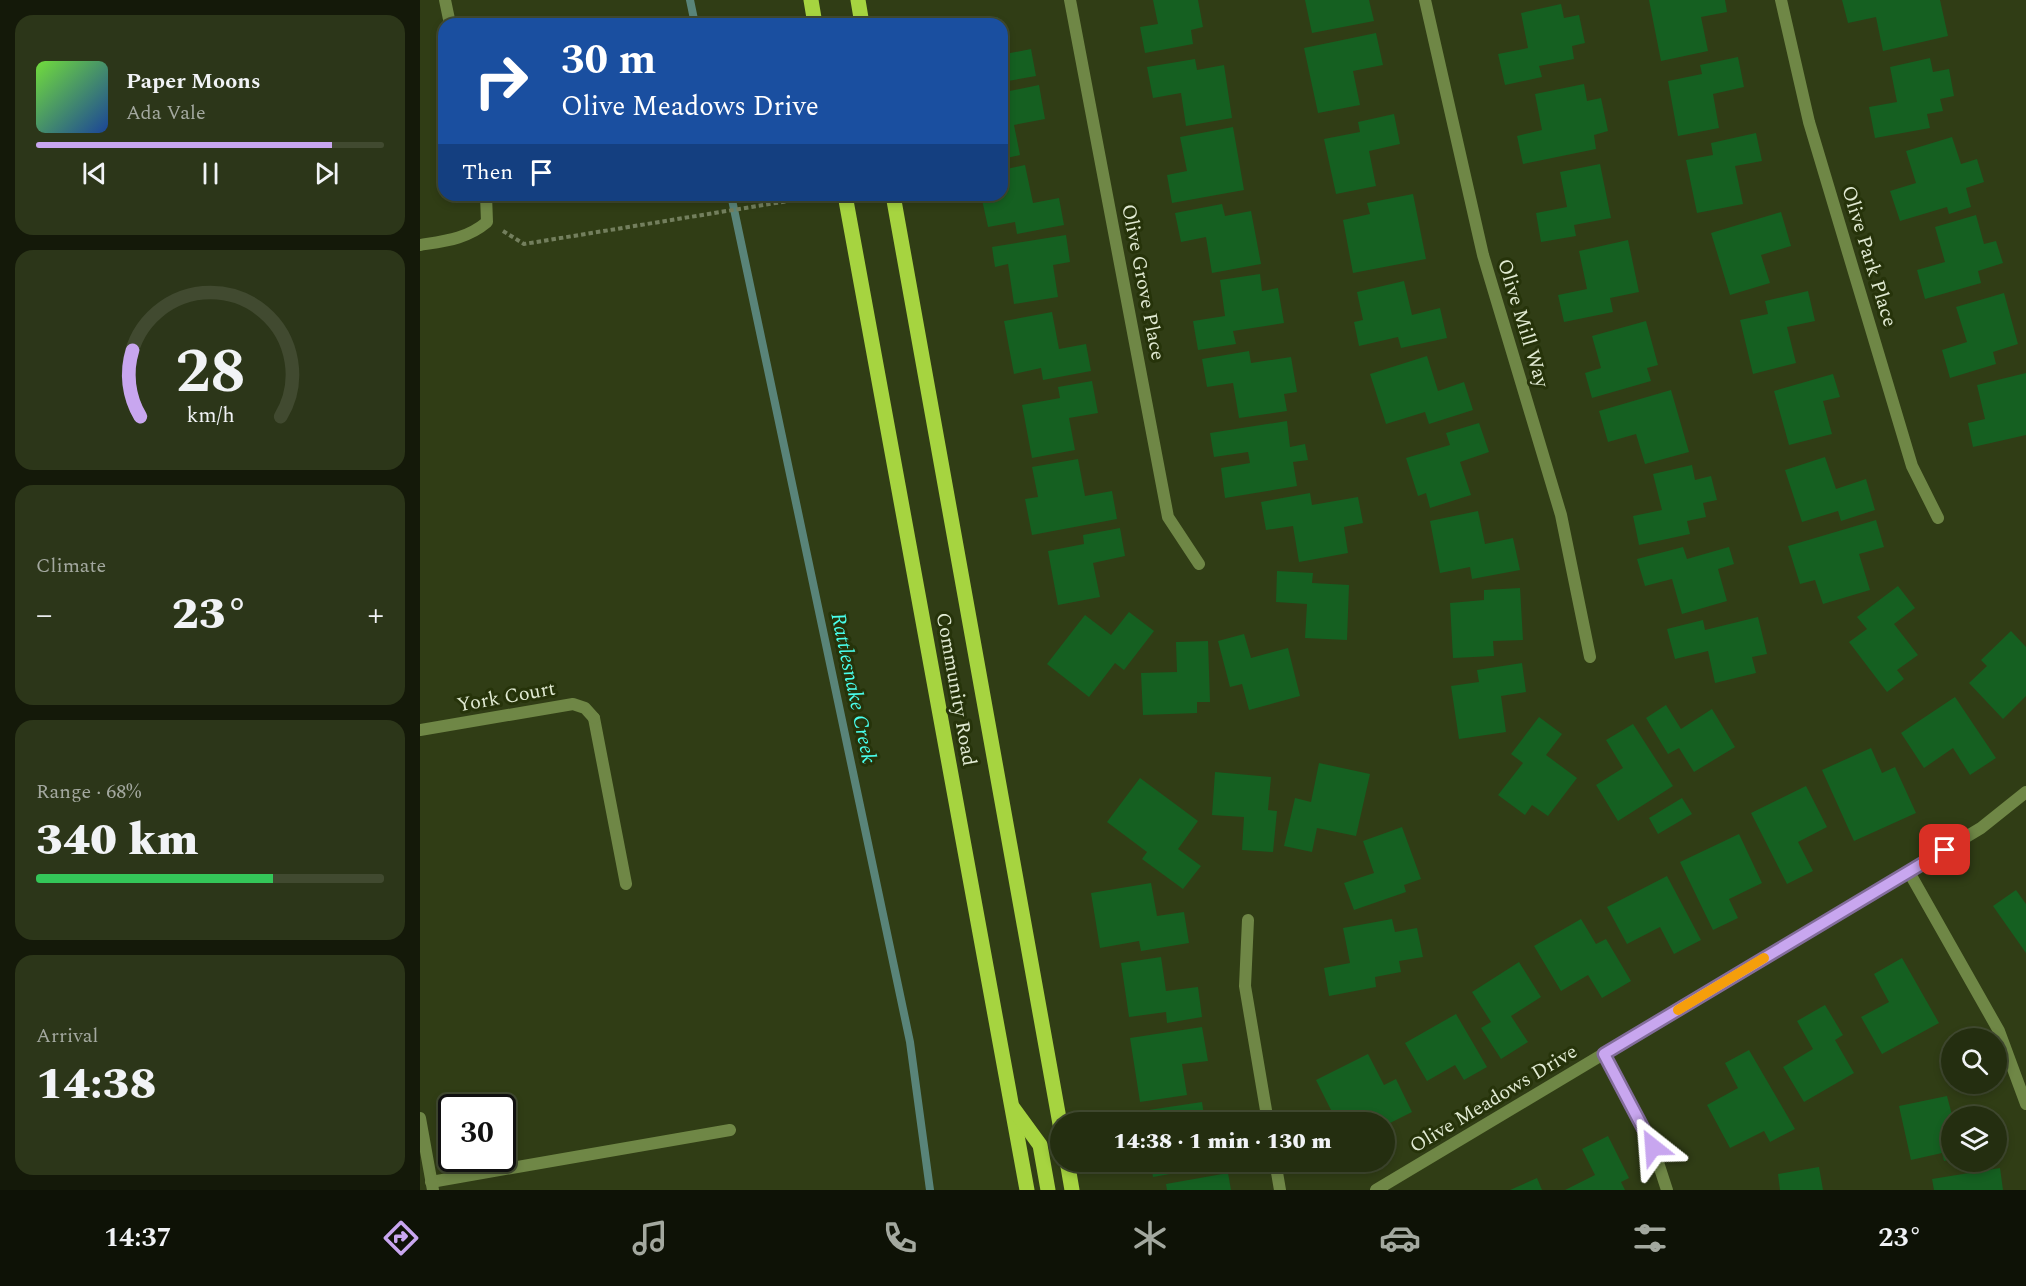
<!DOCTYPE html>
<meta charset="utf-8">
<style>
:root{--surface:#242e10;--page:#2c3619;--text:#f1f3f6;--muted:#a3a89f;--line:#414a30;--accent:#c8a6ef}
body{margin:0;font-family:Spectral,serif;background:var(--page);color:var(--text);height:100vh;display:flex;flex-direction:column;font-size:22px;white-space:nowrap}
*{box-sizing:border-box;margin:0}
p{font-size:20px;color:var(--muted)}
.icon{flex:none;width:33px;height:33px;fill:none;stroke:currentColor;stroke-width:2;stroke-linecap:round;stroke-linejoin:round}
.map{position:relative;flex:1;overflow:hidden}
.side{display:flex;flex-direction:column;gap:15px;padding:15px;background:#141909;width:420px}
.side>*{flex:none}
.hud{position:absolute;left:18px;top:18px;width:570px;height:183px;border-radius:18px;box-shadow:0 3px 9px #0003,0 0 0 2px var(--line);background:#1a4fa0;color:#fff;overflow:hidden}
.buttons{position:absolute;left:1521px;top:1028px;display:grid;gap:12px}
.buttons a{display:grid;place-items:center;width:66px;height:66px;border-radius:50%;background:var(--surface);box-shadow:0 3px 9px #0003,0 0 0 2px var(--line);font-size:30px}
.speed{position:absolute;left:18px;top:1094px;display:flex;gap:12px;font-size:30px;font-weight:700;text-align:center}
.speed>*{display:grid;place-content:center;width:78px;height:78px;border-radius:50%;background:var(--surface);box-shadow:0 3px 9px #0003,0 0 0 2px var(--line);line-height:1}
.speed .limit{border:3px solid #111;border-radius:9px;background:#fff;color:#111}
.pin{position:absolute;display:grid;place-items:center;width:51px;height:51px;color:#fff;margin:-26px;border-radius:12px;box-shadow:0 3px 9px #0006}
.me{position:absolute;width:66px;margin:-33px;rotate:332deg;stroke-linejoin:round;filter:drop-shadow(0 0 4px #0008)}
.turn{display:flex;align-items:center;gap:21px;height:126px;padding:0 24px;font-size:27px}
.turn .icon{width:78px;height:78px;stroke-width:2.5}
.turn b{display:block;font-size:42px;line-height:51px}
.then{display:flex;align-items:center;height:57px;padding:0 24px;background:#0003;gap:12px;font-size:22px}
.big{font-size:45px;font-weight:800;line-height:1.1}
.side .widget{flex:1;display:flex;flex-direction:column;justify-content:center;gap:9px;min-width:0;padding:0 21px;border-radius:18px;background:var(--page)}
.side .dial{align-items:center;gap:0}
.dial svg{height:156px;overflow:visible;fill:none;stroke:var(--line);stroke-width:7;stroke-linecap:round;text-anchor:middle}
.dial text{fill:var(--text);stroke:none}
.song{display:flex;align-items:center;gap:18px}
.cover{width:72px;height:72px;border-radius:9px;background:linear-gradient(135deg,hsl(100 70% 55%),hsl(220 70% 35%))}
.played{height:6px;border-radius:3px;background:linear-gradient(90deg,var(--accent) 85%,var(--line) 85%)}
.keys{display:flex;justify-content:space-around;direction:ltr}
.heat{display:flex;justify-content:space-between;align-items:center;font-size:33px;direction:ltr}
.charge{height:9px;border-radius:4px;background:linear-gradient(90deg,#34c759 68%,var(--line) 0)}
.trip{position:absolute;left:630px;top:1112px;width:345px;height:60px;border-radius:30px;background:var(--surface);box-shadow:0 3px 9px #0003,0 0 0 2px var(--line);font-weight:800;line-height:60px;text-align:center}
.tab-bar{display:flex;height:96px;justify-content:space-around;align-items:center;background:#0e1206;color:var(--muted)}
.tab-bar .icon{width:42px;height:42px}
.tab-bar .active{color:var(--accent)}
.tab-bar b{font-size:27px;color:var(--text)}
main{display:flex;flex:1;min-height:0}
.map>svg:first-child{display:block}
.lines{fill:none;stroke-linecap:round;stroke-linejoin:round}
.stream{stroke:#598479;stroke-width:8}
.building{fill:#156021}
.path{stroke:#737f5d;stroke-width:4;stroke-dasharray:4.5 3;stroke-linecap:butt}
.service{stroke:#6f8746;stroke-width:12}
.minor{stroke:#6f8746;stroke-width:12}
.primary{stroke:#a6d440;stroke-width:15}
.route-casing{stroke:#826c9b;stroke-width:15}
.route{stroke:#c8a6ef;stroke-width:10}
.slow{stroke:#f59e0b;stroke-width:10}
.labels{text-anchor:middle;stroke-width:6;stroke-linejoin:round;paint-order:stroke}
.street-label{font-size:20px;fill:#e1ead3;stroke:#26330a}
.water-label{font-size:21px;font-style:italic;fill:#49ffed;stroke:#26330a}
</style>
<main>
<section class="side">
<div class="widget">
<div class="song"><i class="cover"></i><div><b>Paper Moons</b><p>Ada Vale</p></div></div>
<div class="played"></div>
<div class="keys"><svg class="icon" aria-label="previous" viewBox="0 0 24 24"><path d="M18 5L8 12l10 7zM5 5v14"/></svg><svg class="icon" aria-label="pause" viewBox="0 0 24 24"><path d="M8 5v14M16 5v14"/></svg><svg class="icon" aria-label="next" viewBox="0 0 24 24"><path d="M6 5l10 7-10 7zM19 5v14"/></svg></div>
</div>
<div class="widget dial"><svg viewBox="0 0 100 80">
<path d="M14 69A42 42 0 1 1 86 69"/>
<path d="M14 69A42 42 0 0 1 10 35" stroke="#c8a6ef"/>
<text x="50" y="56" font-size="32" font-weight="700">28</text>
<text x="50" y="72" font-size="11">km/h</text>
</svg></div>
<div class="widget"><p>Climate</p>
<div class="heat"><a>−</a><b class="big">23°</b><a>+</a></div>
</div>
<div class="widget"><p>Range · 68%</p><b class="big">340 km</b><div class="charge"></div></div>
<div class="widget"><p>Arrival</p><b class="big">14:38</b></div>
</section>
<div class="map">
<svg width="1606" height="1190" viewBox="0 0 1606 1190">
<rect width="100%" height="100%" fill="#303d15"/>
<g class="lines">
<g class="stream">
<path d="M270,0L275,24"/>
<path d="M311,195L490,1042L510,1190"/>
</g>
</g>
<g class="building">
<path d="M733,0H778L783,27L771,30L773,44L725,53L720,27L738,24Z"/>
<path d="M885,0H949L954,21L892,33Z"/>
<path d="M1229,0H1305L1307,12L1281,17L1288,51L1241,61Z"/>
<path d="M1422,0H1520L1528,36L1463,51L1456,17L1428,23Z"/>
<path d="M1141,4L1144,18L1159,15L1165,43L1152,46L1154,59L1119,66L1122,77L1085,85L1078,54L1108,48L1101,13Z"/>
<path d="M578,17L579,24H545V23Z"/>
<path d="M956,33L963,65L933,71L940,105L898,113L884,48Z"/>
<path d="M582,44L585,54L611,49L616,76L582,82Z"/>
<path d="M1318,57L1324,87L1293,94L1299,128L1258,136L1248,81L1282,74L1280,65Z"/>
<path d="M1510,58L1513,72L1529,69L1534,96L1520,99L1523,111L1507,114L1510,128L1455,138L1449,107L1477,102L1470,67Z"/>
<path d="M775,59L777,70L804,65L812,118L766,126L761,93L733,98L727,67Z"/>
<path d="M1164,84L1167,101L1181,98L1188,131L1174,135L1176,149L1103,164L1097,136L1122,130L1115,94Z"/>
<path d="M619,85L625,119L594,125L600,155L582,159V103L587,102L585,92Z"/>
<path d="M974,114L980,144L949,151L956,186L916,194L904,139L940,132L938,122Z"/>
<path d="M813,127L824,190L752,203L747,175L767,171L760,137Z"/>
<path d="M1336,133L1342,161L1315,166L1323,204L1277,213L1266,160L1293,155L1291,143Z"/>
<path d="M1532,137L1541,164L1557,159L1564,182L1546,188L1551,207L1529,214L1527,207L1480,221L1470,191L1496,183L1486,151Z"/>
<path d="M1180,164L1191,218L1154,225L1156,236L1121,242L1116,213L1147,207L1140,172Z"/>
<path d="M605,165L613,203L639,198L644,225L597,234L595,222L568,227L561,195H582V170Z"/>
<path d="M993,194L1006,259L933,273L923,220L950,214L947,203Z"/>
<path d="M802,204L805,216L831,211L841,264L792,273L786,237L761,242L755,213Z"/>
<path d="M1361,212L1371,246L1341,255L1350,283L1310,295L1291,233Z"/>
<path d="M1556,215L1564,244L1576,241L1583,263L1558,271L1561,283L1505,299L1497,270L1525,262L1515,227Z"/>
<path d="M646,235L650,262L633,265L638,297L594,304L588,264L575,267L572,247Z"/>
<path d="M1208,240L1219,292L1190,298L1193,312L1144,322L1138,295L1167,289L1159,251Z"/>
<path d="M840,274L842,291L858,288L864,323L813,331L816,344L778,350L773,321L805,316L800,280Z"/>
<path d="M984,281L992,315L1020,308L1027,338L981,348L978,337L939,346L934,322L943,320L937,292Z"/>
<path d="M1388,291L1395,321L1367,327L1376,363L1333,374L1320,320L1348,314L1345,301Z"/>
<path d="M1584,293L1598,344L1573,352L1576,364L1530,378L1522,350L1547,342L1536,307Z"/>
<path d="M632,312L639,349L666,344L671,371L623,380L621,368L594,374L584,321Z"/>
<path d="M1226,321L1238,365L1227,368L1231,381L1172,398L1165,373L1181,368L1172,336Z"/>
<path d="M829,351L831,363L871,357L877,392L864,394L867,411L819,418L813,383L787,387L782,359Z"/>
<path d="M1007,356L1018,391L1044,382L1053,410L1009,424L1005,412L966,424L950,374Z"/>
<path d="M1606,373V435L1553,447L1548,423L1565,419L1557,385Z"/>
<path d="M1413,374L1420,397L1403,401L1412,434L1369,445L1354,391Z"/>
<path d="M672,381L678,413L649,418L655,450L612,458L602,405L640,398L638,387Z"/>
<path d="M1251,390L1269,452L1225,464L1216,434L1188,442L1179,411Z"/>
<path d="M867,421L870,447L885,444L888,460L873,462L877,486L805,498L801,468L830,463L828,452L794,457L790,433Z"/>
<path d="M1059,423L1069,452L1040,462L1051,495L1010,508L1006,493L998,496L986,458L1030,445L1026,433Z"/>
<path d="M1405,457L1416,489L1446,479L1455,510L1421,521L1418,511L1382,522L1365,470Z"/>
<path d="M658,459L665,496L692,491L697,519L612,535L605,499L618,497L612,467Z"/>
<path d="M1272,465L1275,480L1291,476L1297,500L1283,503L1286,517L1267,521L1270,534L1219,545L1213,516L1242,510L1233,474Z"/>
<path d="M890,493L892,505L938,497L943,523L924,527L928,553L879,562L873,526L846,530L841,502Z"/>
<path d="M1058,511L1065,544L1093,538L1100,570L1052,579L1050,567L1020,573L1010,521Z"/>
<path d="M1456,520L1464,547L1439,554L1450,590L1403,604L1395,580L1380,584L1368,546Z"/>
<path d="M700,528L705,556L673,563L680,597L638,605L628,551L664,544L663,535Z"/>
<path d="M1263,547L1267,559L1309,547L1314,564L1298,569L1307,601L1262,614L1252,579L1225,586L1217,559Z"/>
<path d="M857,571L893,573L892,583L929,585L927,640L885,638L887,604L856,602Z"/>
<path d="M1478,586L1495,608L1474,624L1498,655L1477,670L1484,679L1467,692L1429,642L1447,629L1437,617Z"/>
<path d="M1100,588L1103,640L1073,641L1074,656L1033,658L1030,603L1064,600V590Z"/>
<path d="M709,612L734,631L704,670L695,663L669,697L627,664L665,615L691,635Z"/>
<path d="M1338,617L1347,654L1332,657L1336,673L1295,683L1288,651L1255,659L1247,629L1283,620L1285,630Z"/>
<path d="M1591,631L1606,647V696L1583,719L1549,683L1567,666L1561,660Z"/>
<path d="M824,634L831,658L868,648L880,696L829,710L822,684L810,687L798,641Z"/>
<path d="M788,641L790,702H777V713L723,715L721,673L757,672L756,642Z"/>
<path d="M1102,663L1106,692L1081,696L1086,732L1039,739L1031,686L1059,682L1057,670Z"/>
<path d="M1535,697L1576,758L1550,775L1533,748L1504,768L1481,733Z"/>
<path d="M1246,705L1261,729L1292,709L1315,747L1274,772L1259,748L1248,754L1226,718Z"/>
<path d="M1119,717L1142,734L1126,755L1157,778L1128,816L1112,805L1105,815L1078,795L1103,763L1091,754Z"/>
<path d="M1213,724L1253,786L1198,821L1176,785L1203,768L1186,740Z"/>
<path d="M1451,748L1462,773L1475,767L1496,813L1434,841L1402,770Z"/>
<path d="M899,763L950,774L936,836L897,828L892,852L864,846L875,798L891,802Z"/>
<path d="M795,772L851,777L848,810L857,811L853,852L822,850L824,817L792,815Z"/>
<path d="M720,778L778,821L758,849L781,866L763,889L722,859L727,852L687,822Z"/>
<path d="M1386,786L1407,827L1378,842L1393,871L1367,884L1331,813Z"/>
<path d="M1262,798L1272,814L1238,834L1229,818Z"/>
<path d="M982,827L1001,879L984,885L986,892L934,910L924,883L954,873L943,841Z"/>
<path d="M1319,834L1342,883L1309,899L1318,918L1293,930L1260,862Z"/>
<path d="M1247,876L1281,940L1254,954L1240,927L1207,944L1187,907Z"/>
<path d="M731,883L737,916L764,912L769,943L721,951L719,941L680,948L671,893Z"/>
<path d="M1596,890L1606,904V953L1573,906Z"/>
<path d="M972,919L975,932L997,928L1003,957L979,961L981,972L955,977L956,987L909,996L904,968L930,963L923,928Z"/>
<path d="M1161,919L1176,944L1186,939L1211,981L1182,998L1168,975L1141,991L1114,946Z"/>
<path d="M741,957L746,991L778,987L782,1017L747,1023L746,1012L709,1017L701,963Z"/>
<path d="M1482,958L1519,1023L1462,1054L1441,1017L1469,1002L1454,974Z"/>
<path d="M1099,962L1121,997L1091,1016L1108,1042L1081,1059L1061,1028L1071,1022L1052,992Z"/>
<path d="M1405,1005L1423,1035L1415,1040L1434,1073L1384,1102L1363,1067L1393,1049L1377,1021Z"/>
<path d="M1036,1014L1067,1067L1044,1080L1035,1065L1007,1081L985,1043Z"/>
<path d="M782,1027L788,1061L762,1064L767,1095L720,1102L710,1038Z"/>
<path d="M1329,1050L1375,1129L1350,1142L1344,1131L1310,1148L1287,1105L1318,1088L1305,1063Z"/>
<path d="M948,1054L964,1085L976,1079L992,1112L964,1126V1122H917L896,1080Z"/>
<path d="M1527,1096L1532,1115V1159L1524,1161L1522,1153L1491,1160L1479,1106Z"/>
<path d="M782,1102L785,1122H724L722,1111Z"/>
<path d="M1188,1136L1209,1178L1201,1182L1205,1190H1145L1175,1175L1162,1149Z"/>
<path d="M730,1161H806L807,1164L733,1177Z"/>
<path d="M1399,1167L1403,1190H1360L1358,1174Z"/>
<path d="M1580,1168L1583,1190H1514L1512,1179Z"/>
<path d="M808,1173L811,1190H747L746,1184Z"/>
<path d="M1117,1178L1122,1190H1090Z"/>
</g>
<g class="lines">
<path class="path" d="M83,231L104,244L405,195"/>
<g class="service">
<path d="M174,718L206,884"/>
<path d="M11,1182L310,1130"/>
</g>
<g class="minor">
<path d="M25,0L30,24"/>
<path d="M650,0L748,517L779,564"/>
<path d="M1005,0L1063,255L1141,515L1170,657"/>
<path d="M1361,0L1389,122L1492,466L1518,518"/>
<path d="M0,245C25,241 47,239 67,222L66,195"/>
<path d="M0,730L153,704L165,708L174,718"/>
<path d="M1489,872L1579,1031L1606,1104"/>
<path d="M828,920L825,986L848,1122"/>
<path d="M1184,1054L1233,1147L1247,1190"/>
<path d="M0,1118L13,1190"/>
<path d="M855,1161L860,1190"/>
<path d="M956,1190L1561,828L1606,792"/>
</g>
<g class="primary">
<path d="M391,0L395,24"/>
<path d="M438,0L442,24"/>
<path d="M425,195L607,1190"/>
<path d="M473,195L640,1124"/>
<path d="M593,1108L620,1145L628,1190"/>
<path d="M647,1161L652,1190"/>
</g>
</g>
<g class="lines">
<g class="route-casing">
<path id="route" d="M1233,1147L1184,1054L1525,850"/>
</g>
<use href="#route" class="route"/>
<path class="slow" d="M1258,1010L1344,958"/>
</g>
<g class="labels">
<g class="street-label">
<text transform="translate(1450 256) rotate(73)" y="7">Olive Park Place</text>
<text transform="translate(724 282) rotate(79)" y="7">Olive Grove Place</text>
<text transform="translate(1104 323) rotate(73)" y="7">Olive Mill Way</text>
<text transform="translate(537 689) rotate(80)" y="7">Community Road</text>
<text transform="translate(86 696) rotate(-10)" y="7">York Court</text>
<text transform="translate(1073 1098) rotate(-31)" y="7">Olive Meadows Drive</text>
</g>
<g class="water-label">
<text transform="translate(434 688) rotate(78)" y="7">Rattlesnake Creek</text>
</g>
</g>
</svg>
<div class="buttons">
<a><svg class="icon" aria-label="search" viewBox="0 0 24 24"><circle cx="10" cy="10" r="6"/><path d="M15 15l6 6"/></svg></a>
<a><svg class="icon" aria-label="layers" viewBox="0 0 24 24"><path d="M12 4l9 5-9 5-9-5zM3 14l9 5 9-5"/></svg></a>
</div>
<div class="speed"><div class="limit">30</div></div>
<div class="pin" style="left:1525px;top:850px;background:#d93025"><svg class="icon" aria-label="arrive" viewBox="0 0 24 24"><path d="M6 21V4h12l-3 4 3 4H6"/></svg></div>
<svg class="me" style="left:1233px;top:1147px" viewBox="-20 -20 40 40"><path d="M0-17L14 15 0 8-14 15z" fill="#c8a6ef" stroke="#fff" stroke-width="4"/></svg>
<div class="trip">14:38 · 1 min · 130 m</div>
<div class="hud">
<div class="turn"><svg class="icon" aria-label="right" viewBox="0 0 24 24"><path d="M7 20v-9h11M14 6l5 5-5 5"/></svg><div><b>30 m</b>Olive Meadows Drive</div></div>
<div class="then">Then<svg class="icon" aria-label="arrive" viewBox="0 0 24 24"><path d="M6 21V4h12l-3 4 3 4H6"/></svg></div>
</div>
</div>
</main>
<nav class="tab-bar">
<b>14:37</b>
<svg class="icon active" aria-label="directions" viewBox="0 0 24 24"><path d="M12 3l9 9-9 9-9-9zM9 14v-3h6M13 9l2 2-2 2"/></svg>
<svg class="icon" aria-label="music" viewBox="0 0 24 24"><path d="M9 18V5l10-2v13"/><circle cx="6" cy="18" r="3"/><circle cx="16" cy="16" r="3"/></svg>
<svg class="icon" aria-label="phone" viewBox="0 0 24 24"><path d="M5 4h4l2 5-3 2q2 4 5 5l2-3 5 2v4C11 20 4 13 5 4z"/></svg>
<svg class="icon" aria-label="climate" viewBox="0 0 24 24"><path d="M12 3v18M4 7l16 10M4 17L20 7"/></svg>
<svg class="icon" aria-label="car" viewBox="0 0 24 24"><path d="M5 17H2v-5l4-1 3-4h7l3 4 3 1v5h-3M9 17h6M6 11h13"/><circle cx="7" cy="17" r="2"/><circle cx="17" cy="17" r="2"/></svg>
<svg class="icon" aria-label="filters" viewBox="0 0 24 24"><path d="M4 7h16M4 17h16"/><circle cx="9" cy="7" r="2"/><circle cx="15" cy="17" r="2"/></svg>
<b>23°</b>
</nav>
